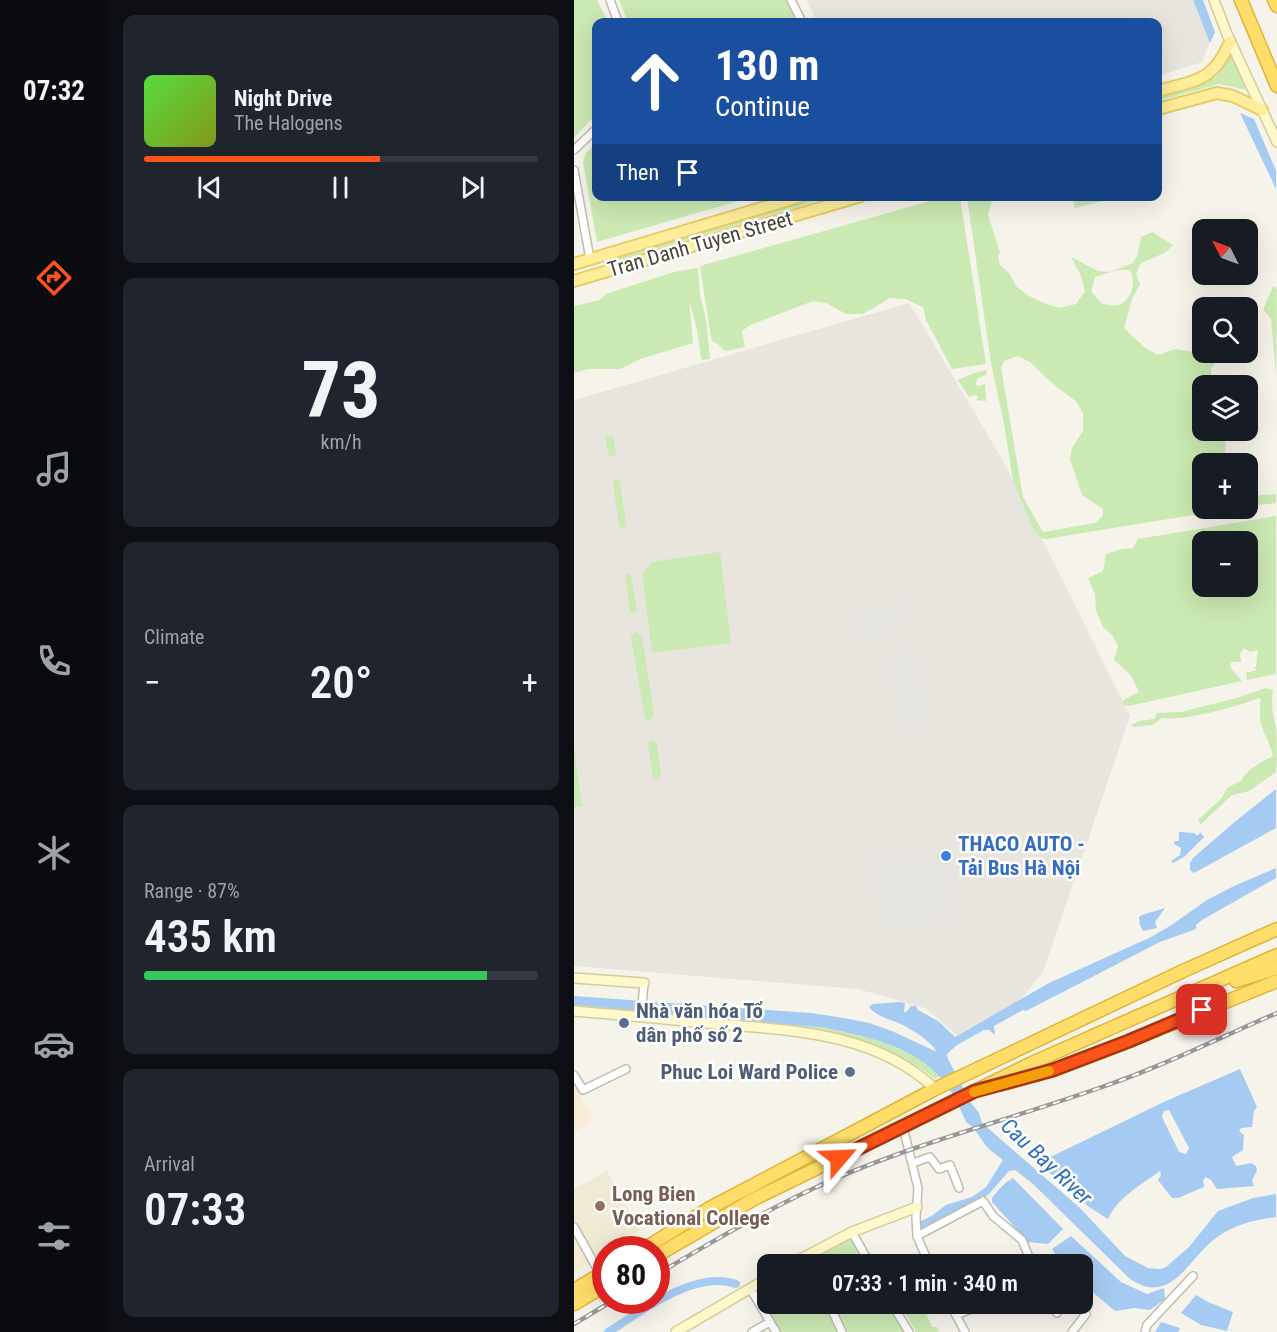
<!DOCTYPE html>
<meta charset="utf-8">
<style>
:root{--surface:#171b24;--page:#20242c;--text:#f1f3f6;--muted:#9ea1a6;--line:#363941;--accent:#fc5319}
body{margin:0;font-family:"Roboto Condensed",sans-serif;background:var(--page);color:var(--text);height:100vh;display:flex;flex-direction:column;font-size:22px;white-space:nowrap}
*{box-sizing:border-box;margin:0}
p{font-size:20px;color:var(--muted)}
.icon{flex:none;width:33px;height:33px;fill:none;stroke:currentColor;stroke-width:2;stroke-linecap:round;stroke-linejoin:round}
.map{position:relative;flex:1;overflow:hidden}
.drawer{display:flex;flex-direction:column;gap:15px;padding:15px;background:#0d0f14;width:466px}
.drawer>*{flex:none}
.top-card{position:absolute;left:18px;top:18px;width:570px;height:183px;border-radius:12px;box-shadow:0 6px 24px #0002;background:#1a4fa0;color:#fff;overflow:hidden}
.needle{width:39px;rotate:312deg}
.controls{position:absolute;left:618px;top:219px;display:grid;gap:12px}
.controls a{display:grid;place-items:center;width:66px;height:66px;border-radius:12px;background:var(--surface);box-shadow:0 6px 24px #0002;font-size:30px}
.speed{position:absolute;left:18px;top:1236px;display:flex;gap:12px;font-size:30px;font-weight:700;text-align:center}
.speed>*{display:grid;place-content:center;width:78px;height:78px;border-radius:50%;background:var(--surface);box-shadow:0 6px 24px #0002;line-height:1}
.speed .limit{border:9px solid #d22;background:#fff;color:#111}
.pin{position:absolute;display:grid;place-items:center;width:51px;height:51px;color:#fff;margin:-26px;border-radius:12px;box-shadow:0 3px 9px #0006}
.me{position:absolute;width:66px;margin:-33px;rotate:64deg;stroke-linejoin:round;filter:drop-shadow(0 0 4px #0008)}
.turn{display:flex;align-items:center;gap:21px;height:126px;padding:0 24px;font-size:27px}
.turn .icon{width:78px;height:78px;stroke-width:2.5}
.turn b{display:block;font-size:42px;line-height:51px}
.then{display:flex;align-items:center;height:57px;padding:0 24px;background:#0003;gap:12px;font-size:22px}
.big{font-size:45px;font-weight:600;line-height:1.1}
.drawer .card{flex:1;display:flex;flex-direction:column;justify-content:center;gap:9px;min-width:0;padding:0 21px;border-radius:12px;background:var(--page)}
.drawer .dial{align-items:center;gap:0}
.dial b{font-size:78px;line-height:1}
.song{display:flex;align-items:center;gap:18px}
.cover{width:72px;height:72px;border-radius:9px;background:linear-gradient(135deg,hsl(110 70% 55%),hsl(70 70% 35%))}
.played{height:6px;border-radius:3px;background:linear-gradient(90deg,var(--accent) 60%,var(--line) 60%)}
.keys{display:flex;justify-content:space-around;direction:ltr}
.heat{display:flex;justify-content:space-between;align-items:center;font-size:33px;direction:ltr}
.charge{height:9px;border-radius:4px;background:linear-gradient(90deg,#34c759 87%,var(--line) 0)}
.trip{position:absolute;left:183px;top:1254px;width:336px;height:60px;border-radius:12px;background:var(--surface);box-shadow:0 6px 24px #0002;font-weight:600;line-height:60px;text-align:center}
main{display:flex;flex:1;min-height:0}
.tab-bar{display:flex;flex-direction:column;width:108px;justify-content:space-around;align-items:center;background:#090b0e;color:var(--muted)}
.tab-bar .icon{width:42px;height:42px}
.tab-bar .active{color:var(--accent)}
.tab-bar b{font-size:27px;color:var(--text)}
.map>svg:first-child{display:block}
.commercial{fill:#f7ecd5}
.industrial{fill:#e8e4de}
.education{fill:#eeead4}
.green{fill:#cbe9b2;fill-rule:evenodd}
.parking{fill:#e7e5e1}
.water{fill:#a6cbf2;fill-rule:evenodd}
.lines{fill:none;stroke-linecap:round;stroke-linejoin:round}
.canal{stroke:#a6cbf2;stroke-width:8}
.street-casing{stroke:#c1bcac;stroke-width:10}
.secondary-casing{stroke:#d5cc99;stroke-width:12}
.primary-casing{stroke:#e6cd67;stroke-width:14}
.highway-casing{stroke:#e0b439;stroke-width:15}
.street{stroke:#fff;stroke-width:7}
.secondary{stroke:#fff8ca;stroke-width:9}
.primary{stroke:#ffed99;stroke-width:10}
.highway{stroke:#ffdd6b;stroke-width:12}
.rail-casing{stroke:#989898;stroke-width:4.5}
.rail{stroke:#fff;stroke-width:2;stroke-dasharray:7;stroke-linecap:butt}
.route-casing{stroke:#a43610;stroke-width:15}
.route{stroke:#fc5319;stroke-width:10}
.slow{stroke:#f59e0b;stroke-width:10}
.shop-dot{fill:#3f7fe0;stroke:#fff;stroke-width:2}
.service-dot{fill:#5c6f8a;stroke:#fff;stroke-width:2}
.education-dot{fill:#8d6e63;stroke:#fff;stroke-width:2}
.labels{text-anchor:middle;stroke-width:5;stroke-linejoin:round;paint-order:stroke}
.street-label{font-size:21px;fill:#494438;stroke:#fff}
.shop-label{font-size:21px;font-weight:bold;fill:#366cbe;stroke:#fff;text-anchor:start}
.service-label{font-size:21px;font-weight:bold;fill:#4e5e75;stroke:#fff;text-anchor:start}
.education-label{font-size:21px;font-weight:bold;fill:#785e54;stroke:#fff;text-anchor:start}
.water-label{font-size:22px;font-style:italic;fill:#2e6fb8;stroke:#fff}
</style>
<main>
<nav class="tab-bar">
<b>07:32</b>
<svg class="icon active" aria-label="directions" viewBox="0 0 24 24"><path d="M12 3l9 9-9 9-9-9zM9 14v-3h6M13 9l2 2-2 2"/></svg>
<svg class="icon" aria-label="music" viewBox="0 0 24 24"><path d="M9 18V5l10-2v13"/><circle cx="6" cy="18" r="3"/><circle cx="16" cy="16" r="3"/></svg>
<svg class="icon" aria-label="phone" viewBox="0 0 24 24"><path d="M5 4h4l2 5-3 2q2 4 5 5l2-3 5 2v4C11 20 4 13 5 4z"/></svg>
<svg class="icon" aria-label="climate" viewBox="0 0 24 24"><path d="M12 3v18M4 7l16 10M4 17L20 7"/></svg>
<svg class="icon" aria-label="car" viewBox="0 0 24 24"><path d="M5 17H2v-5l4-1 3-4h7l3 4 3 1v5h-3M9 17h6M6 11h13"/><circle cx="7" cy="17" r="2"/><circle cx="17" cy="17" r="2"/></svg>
<svg class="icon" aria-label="filters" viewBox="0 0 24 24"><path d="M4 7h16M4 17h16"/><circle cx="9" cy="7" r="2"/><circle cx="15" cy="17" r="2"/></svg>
</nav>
<section class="drawer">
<div class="card">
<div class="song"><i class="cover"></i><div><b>Night Drive</b><p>The Halogens</p></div></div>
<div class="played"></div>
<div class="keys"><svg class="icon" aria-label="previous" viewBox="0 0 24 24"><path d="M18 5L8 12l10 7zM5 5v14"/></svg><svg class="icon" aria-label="pause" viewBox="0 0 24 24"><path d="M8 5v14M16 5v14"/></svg><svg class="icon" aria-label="next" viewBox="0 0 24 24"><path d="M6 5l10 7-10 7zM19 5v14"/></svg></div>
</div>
<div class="card dial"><b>73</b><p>km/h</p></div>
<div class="card"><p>Climate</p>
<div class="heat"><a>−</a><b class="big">20°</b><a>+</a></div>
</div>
<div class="card"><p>Range · 87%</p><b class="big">435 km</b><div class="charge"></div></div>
<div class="card"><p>Arrival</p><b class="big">07:33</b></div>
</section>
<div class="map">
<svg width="703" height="1332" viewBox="0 0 703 1332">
<rect width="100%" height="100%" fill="#f5f3ea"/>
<g class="commercial">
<path d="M0,1084L20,1121L0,1132Z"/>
<path d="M0,1232L17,1262L0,1272Z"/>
</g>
<g class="industrial">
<path d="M233,0H619L636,42L628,62L584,76V22H243Z"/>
<path d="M335,303L427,457L556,716L469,972L446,1000L383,1035L351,1008L284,989L0,966V400Z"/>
</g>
<path class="education" d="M33,1171L66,1230L19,1257L0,1222V1189Z"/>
<g class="green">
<path d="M0,0H23L34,22H22V114L0,138Z"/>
<path d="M45,0H212L223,22H54Z"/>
<path d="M657,52L672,90L645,84L584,101V96L641,78L647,71Z"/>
<path d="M22,142V196L178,197L23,242L9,162L12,153Z"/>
<path d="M247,196L257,197L42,261L41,258Z"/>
<path d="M498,196H545V197L501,208Z"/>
<path d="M370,197H386L412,364L378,369L352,320L349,307L331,299L316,298L289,314H272L252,303L239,301L176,325L168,331L171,347L151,351L144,344L139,342L137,337L126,266Z"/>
<path d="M393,197H417L418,200L414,215L426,252L424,256L426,265L435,273L443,287L455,296L470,303L485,308L502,304L511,291L507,276L497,257L524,271L536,272L559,263L563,256L567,237L578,232L599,245L592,252L566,264L562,274L566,284L558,299L550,328L571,348L584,355L602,349L641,356L642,362L637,369L638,381L641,385L628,386V430L652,431L651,463L628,464V508L656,509L472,539L467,538L460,531L439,481L430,424L417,363ZM544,270H555C563,279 558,299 547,304C541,307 534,305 527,303L517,291L521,277ZM444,356L456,362L480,385L503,402L509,414V431L498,448L496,459L508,495L529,509V516L521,523L469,532L449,497L427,368L430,361Z"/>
<path d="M124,268L126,296L132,319L136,359L129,360L127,358L123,329L115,300L119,343L66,359L46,369H15L0,373V306L26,300L32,294L100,272Z"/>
<path d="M699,286L702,288L703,291L702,375L697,318L689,310Z"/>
<path d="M413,370L412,375L404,378L402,383L403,386L411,384L412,401L402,400L404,397L402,395L395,397L384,380L400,373Z"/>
<path d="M35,436L39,437L42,454L38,457L35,456L31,438Z"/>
<path d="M42,478L46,482L52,525L48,528L45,526L39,483Z"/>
<path d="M702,494V503L674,506V496Z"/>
<path d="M702,516V674L673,680L672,672H677L682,670L680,667H682L684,650L676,652L670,648L666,653L667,662H657L656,667L668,681L555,706L550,705L548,702L551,699L565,692L557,675L540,660L544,646L538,635L529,627L522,611L521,594L514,578L529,571L532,554L548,549L559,548L564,539ZM628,542H674V586H628Z"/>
<path d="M146,552L157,643L78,653L68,574L77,562Z"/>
<path d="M55,573L57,575L63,611L60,614L56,610L51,577Z"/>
<path d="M61,631L68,636L80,714L77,720L74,721L71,717L57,637Z"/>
<path d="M691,688L699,690C697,705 699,714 702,728C703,741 703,759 702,772L675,791L658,795L627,824L624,821L625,819L648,798L653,788L668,780C671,770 690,761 699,756C693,732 682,728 687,699L685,698C661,707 613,721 588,718L578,725L559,727L557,725L565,721L580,719L583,713L607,712L663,698Z"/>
<path d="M79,740L83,743L87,776L84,780L79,778L74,743Z"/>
<path d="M0,748L8,806L0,807Z"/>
<path d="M0,1005L252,1028C291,1036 337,1046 366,1076L361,1079C337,1059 311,1048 281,1040L0,1009Z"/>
<path d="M278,1232L297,1264H217Z"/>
<path d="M193,1278L194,1304H319L335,1332H202L176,1288Z"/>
<path d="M326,1304H348L358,1327H363L365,1332H342Z"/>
</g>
<g class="parking">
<path d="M340,602L342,612L322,615L325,635L281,641L277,612Z"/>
<path d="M344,649L356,724L325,729L314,654Z"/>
<path d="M376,847L384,921L306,931L297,857Z"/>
</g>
<g class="water">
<path d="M619,0H629L641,32L636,43Z"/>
<path d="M666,113L680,119L702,171V189Z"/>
<path d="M702,789V828L620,873L616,870V863L619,858L663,820Z"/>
<path d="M605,832L620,833L624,836L626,832L630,837L610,857L599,863L597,861L606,855L607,848L600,844L601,841H605Z"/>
<path d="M702,868V878L628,920L622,925V929L586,942L452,1011L449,1010L420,1026L421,1035L415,1030H410L383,1045L373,1054L374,1059L397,1103L405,1113L408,1123L506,1208L551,1256L574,1268L586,1269L592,1267L615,1247L644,1211L679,1198L702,1194V1217C681,1220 659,1225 642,1238C614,1258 598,1307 556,1279L459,1184L441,1170L435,1171L415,1194L405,1201L347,1229V1221L356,1217L372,1205L398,1197L412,1187L429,1160C425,1156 419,1153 414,1148C406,1139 402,1128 392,1122C385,1106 376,1086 363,1074C335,1045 290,1036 252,1028L0,1005V996L237,1013L270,1018L295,1023L318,1031L363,1052C356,1041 342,1032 329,1025C318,1020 303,1017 295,1007L299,1004L326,1002L331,1003L330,1012H332L337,1006H342L344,1010L364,1021L381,1037L475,983L575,938L596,926L633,900L660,886Z"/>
<path d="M591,908L581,922L583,928L569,931L566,925L565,917L568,915Z"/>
<path d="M666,1069L683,1107L680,1111L678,1127L667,1128L665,1131L670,1135L669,1150L658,1157L662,1166L677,1163L682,1166L683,1170L678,1181L680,1186L643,1189L637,1180L632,1177L629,1180L630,1187L604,1198H598L584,1180L587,1175L586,1171C568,1184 543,1198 534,1219L515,1207L464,1163L592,1101ZM595,1110L615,1148L612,1154L605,1152L588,1117L590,1111Z"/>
<path d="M439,1178L489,1229L474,1244L454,1242L418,1202V1198C424,1190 430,1183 439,1178Z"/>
<path d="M497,1236L547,1282L573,1294L590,1288L591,1299L576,1310L561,1308L541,1311L509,1284L508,1264H488L478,1249Z"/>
<path d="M622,1295L634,1302L659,1312L653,1331L627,1325L607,1313Z"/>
<path d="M587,1322L606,1328L604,1332H581Z"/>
</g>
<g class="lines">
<path class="canal" d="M34,1332C67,1312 121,1269 162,1284"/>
<g class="street-casing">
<g id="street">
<path d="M36,0L44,22"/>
<path d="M217,0L228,22"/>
<path d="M0,150L22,129"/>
<path d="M0,170L16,259"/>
<path d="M67,1017L70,983"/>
<path d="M0,1075L9,1090L52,1069"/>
<path d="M329,1127L344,1188L342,1217L343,1236L355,1264"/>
<path d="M339,1163L356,1157L365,1169L376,1165L385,1188"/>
<path d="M0,1227L26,1274"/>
<path d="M278,1232L296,1264"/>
<path d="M343,1236L409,1201L419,1216L448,1240L455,1257L462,1264"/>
<path d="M233,1255L237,1264"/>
<path d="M176,1288L202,1332"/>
<path d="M255,1304L268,1332"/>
<path d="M318,1304L335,1332"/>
<path d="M376,1304L391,1332"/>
<path d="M475,1304L483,1313"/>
<path d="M382,1315L409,1304"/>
<path d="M178,1332L196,1322"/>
<path d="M498,1332L512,1314"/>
<path d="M571,1332L573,1325L619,1276"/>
</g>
</g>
<g class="secondary-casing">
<g id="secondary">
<path d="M640,0L653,34L703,142"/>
<path d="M0,978L70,983"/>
<path d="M0,1011C47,1015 94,1019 142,1024C218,1030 303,1033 361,1089"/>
<path d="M217,1264L278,1232L343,1207"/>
<path d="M102,1332L194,1278"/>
</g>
</g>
<g class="primary-casing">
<g id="primary">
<path d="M584,91C622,80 639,82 656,42"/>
<path d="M584,109L643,93L659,96L688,110"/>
<path d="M0,264L228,196"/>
<path d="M0,281L287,196"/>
</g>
</g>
<g class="highway-casing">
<g id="highway">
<path d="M667,0L703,86"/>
<path d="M700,0L703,6"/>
<path d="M662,981L703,968"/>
<path d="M428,1084L479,1070L555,1041L703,981"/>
<path d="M68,1250L134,1209L361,1089L609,971L703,929"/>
<path d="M82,1256L180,1199L460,1062L703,955"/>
<path d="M0,1290L32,1271"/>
<path d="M0,1304L32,1285"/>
</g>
</g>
<use href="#street" class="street"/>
<use href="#secondary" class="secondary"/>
<use href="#primary" class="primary"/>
<use href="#highway" class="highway"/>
<g class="rail-casing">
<g id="rail">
<path d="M82,1275C139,1241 197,1207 258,1180C345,1142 438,1119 528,1087C587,1067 645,1038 703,1013"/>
<path d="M0,1324L40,1300"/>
</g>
</g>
<use href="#rail" class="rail"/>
</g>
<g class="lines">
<g class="route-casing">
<path id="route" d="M265,1158L401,1091L479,1070L555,1041L628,1010"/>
</g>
<use href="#route" class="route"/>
<path class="slow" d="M400,1092L475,1071"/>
</g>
<circle class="shop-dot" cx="372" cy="856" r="6"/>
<g class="service-dot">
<circle cx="50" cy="1023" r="6"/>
<circle cx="276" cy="1072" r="6"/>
</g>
<circle class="education-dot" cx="26" cy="1206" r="6"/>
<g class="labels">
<g class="street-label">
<text transform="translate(126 244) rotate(-16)" y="7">Tran Danh Tuyen Street</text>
</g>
<g class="shop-label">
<text x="384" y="851">THACO AUTO -<tspan x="384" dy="24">Tải Bus Hà Nội</tspan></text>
</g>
<g class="service-label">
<text x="62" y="1018">Nhà văn hóa Tổ<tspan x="62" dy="24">dân phố số 2</tspan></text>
<text x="264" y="1079" text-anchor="end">Phuc Loi Ward Police</text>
</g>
<g class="education-label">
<text x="38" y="1201">Long Bien<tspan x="38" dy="24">Vocational College</tspan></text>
</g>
<g class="water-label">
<text transform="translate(473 1161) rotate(43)" y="8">Cau Bay River</text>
</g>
</g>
</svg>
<div class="controls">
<a><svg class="needle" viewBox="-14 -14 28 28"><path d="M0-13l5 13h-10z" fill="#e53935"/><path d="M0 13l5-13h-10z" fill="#9ea1a6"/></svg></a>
<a><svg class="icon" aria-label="search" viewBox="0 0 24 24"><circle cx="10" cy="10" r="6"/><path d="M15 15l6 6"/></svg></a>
<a><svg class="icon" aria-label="layers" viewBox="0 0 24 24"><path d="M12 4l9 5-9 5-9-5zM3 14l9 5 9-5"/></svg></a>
<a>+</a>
<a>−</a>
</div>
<div class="speed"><div class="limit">80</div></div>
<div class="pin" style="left:628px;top:1010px;background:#d93025"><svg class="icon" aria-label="arrive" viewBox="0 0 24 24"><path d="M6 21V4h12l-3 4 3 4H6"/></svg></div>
<svg class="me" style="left:265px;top:1158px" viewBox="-20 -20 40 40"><path d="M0-17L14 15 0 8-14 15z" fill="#fc5319" stroke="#fff" stroke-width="4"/></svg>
<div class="trip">07:33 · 1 min · 340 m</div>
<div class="top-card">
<div class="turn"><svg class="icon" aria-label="ahead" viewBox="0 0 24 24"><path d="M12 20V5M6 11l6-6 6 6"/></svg><div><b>130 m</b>Continue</div></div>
<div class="then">Then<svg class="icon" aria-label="arrive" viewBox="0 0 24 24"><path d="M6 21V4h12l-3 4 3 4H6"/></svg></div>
</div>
</div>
</main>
